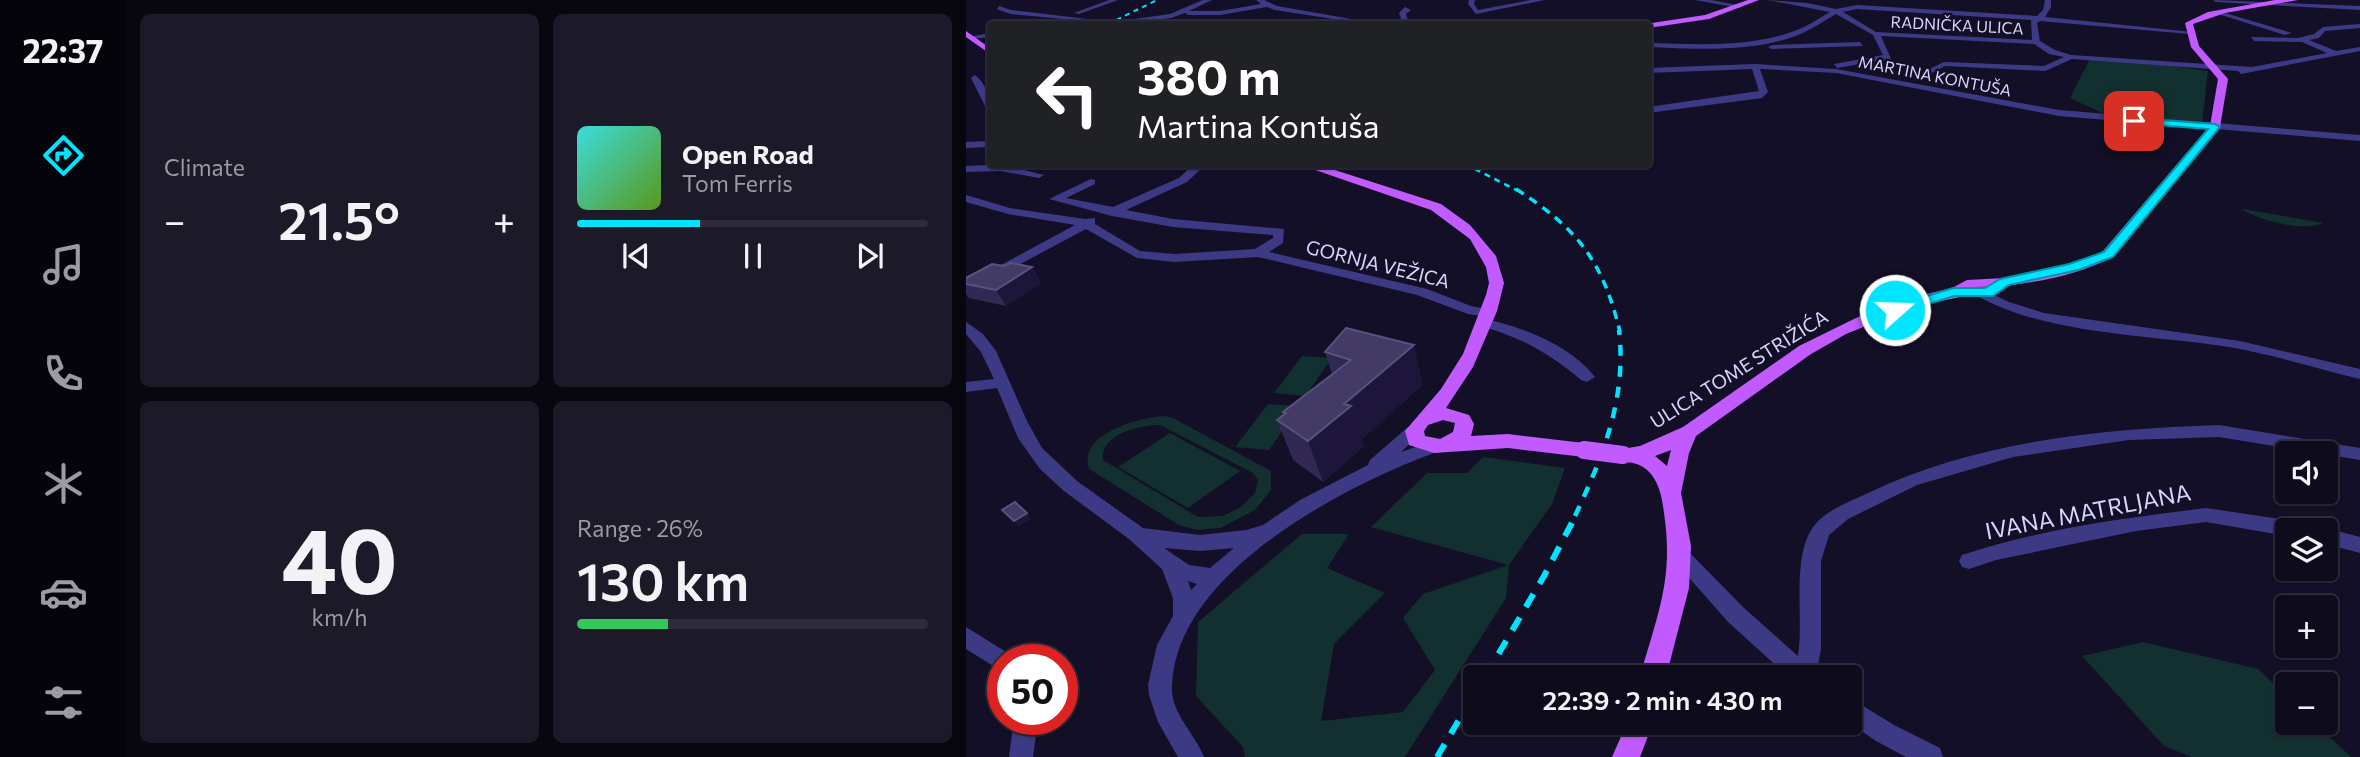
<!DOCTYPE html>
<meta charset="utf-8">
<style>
:root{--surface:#0e0b1c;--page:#1c1929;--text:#f1f3f6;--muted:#9b9ba3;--line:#2e2b3b;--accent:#00e5ff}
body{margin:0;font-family:Commissioner,sans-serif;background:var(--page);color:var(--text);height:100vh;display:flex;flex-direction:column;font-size:26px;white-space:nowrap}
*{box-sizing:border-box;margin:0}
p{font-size:23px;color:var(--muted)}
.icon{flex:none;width:38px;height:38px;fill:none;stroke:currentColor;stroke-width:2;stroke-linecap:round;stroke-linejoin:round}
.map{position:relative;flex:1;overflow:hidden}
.details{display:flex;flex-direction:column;gap:14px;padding:14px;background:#08060f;width:840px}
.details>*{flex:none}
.banner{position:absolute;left:21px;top:21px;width:665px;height:147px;border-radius:7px;box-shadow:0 2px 5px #0004,0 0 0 2px var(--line);background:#202124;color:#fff;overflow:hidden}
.tools{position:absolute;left:1309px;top:441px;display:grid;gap:14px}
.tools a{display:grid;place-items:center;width:63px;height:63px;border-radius:7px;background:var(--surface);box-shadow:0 2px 5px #0004,0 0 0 2px var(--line);font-size:35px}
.speed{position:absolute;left:21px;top:644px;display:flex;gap:14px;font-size:35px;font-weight:700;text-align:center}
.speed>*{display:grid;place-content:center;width:91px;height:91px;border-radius:50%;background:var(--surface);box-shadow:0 2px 5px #0004,0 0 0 2px var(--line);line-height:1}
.speed .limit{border:10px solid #d22;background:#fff;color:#111}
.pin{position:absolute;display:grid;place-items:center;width:60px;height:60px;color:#fff;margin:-30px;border-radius:14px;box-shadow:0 4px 10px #0006}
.me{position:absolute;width:77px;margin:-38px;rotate:70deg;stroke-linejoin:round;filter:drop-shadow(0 0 5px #0008)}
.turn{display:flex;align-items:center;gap:24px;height:147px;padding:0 35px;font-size:32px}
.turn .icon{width:91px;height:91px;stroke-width:2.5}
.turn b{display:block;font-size:49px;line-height:60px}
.big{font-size:52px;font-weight:600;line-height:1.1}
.details .widget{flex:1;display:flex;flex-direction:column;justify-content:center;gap:10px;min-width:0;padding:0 24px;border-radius:10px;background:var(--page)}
.details .dial{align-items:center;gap:0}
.dial b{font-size:91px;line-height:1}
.song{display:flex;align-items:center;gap:21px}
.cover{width:84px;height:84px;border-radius:10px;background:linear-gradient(135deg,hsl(180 70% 55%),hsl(90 70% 35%))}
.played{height:7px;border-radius:4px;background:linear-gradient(90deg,var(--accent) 35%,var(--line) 35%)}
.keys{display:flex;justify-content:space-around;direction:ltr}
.heat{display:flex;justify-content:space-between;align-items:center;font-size:38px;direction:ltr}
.charge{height:10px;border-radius:5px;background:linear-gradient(90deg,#34c759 26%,var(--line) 0)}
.details .tiles{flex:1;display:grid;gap:14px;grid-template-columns:repeat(2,1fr)}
.trip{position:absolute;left:497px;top:665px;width:399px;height:70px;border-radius:7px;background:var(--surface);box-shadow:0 2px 5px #0004,0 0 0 2px var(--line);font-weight:600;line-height:70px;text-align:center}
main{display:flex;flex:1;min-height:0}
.dock{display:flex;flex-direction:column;width:126px;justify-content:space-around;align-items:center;background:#06040b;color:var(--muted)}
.dock .icon{width:49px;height:49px}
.dock .active{color:var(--accent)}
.dock b{font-size:32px;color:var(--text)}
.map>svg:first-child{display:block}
.green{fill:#12302f;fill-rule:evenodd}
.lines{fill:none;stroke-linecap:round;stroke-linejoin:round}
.minor{fill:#3d3a85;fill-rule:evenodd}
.major{fill:#c25bff;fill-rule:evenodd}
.rail-far4{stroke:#00e5ff;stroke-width:2;stroke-dasharray:5 4.5;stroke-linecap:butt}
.rail-far3{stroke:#00e5ff;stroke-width:2.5;stroke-dasharray:6 5;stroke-linecap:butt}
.rail-far2{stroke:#00e5ff;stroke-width:3.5;stroke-dasharray:9 7;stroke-linecap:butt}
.rail-far1{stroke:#00e5ff;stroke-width:4.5;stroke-dasharray:11 10;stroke-linecap:butt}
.rail{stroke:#00e5ff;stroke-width:6;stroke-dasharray:15 12;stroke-linecap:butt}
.major-bridge{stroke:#c25bff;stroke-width:18}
.wall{fill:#312854}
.shaded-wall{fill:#1d163a}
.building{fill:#433a66;stroke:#5a527e;stroke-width:2}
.route{fill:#00e5ff;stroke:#0095a6;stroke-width:2}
.labels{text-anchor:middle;stroke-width:5;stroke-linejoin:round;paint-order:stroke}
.far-street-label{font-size:16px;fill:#d9d4ff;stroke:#130f26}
.street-label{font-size:19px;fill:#d9d4ff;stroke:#130f26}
.near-street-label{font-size:23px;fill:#d9d4ff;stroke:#130f26}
</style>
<main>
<nav class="dock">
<b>22:37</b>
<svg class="icon active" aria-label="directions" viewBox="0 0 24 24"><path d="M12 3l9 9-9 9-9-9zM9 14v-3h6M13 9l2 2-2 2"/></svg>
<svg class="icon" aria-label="music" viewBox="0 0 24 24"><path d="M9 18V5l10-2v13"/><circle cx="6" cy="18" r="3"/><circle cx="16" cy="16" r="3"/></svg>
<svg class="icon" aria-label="phone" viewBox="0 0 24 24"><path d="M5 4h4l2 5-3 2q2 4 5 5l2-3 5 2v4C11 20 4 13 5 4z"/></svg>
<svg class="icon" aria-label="climate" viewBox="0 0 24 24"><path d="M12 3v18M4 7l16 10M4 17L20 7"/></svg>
<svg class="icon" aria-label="car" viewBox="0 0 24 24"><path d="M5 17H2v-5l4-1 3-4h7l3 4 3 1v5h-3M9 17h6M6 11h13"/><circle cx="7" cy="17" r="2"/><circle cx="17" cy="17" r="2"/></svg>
<svg class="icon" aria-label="filters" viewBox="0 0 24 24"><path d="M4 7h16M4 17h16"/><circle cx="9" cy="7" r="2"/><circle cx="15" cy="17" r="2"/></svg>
</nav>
<section class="details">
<div class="tiles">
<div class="widget"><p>Climate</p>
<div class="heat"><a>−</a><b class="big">21.5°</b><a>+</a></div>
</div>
<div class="widget">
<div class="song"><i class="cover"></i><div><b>Open Road</b><p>Tom Ferris</p></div></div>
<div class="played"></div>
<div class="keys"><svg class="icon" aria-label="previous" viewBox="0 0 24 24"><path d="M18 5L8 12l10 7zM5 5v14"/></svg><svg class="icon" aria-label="pause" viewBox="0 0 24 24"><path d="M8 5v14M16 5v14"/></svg><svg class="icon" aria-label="next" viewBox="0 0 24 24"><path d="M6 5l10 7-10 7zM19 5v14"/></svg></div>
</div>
<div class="widget dial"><b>40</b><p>km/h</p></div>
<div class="widget"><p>Range · 26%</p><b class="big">130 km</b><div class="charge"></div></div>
</div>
</section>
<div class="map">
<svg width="1394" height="757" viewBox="0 0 1394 757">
<rect width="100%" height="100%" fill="#130f26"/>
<g class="green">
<path d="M1124,59L1170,61L1242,71L1236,123L1136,113L1104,98Z"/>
<path d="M1275,209H1277L1358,223C1336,232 1295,221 1275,209Z"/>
<path d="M336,356L366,358L339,396L308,393Z"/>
<path d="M302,404L334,406L303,450L269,447Z"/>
<path d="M198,416L207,418L305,471V490L289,510L254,528L231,530L213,525L123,469C112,433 173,418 198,416ZM194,425L287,473L292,480L289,493L275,507L257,516L232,517L137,460C134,434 173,425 194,425Z"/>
<path d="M204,433L274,471L222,508L152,467Z"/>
<path d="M517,457L599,468L586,504L543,565L540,598L439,757H279L277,747L230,696L232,622L336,534H383L361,568L419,593L368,644L355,721L437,712L469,670L437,618L457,594L542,565L405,527L461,473H501Z"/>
<path d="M1177,642L1292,669L1321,696V723H1349L1385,757H1226L1198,746L1116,656Z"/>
</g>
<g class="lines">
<g class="minor">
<path d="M143,0H152L113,14L108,13Z"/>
<path d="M237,0H246L223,11H254L295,4L290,0H298L311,6L414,24H400L309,10L301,7L254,15H222L219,13L205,18L159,24L168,19L204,14Z"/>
<path d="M503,0H509L508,4L512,10L565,0H579L510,14L502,4Z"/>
<path d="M729,0H745L776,6L773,8Z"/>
<path d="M801,0L841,3L870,9L891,5L1071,16L1077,10L1079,0H1085V7L1079,17L1227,32L1223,34L1074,21L1071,23L1074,41L1089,50L1105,55L1286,67L1361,53L1336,42L1288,41L1285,37L1332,38L1348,34L1357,27L1394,24V28L1359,31L1353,38L1343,40L1370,51L1394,47V51L1275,74L1272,71L1106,59L1079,71L979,66L960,76H957V72L978,62L1078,66L1098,57L1083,54L1068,44L915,36L925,59L871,68L868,64L917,55L907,35L870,14C858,21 845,30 832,35C786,53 731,49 682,47V43C729,44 780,48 825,32C839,28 852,19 864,12ZM891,9L1065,20L1066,40L910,32L877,12Z"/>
<path d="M1247,0L1394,6V10L1250,2Z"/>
<path d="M33,6L45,10L121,19L118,21L44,14L31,9Z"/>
<path d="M439,7L445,10L440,14L443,24H437L433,13Z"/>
<path d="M1252,12H1256L1326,33L1319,35L1252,14Z"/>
<path d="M24,33V37L6,39L2,37Z"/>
<path d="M894,42L897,46L806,49L802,47L806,45Z"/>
<path d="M789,64L870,69L1093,110L1394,135V141L1093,116L870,73L794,69L802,92L796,98L682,113V107L793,91L786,69L682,73V68Z"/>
<path d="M9,75C19,82 24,97 24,109L19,106L5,78Z"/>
<path d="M24,141V147L0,148V142Z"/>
<path d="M43,164L42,166L78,175L73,178L34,171L0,172V166Z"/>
<path d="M228,164H240L221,182L160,210L207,219L318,229L317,243L303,252L461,289L505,306L527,310L529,313L522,317L502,314L451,295L292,257L208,262L171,258L120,229L0,293V284L109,225L42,214L0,202V195L44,208L119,219L129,218V224L174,251L208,254L289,249L307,238V235L207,227L146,216L83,199L125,179L129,180V184L100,198L147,207L213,178Z"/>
<path d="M1016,289L1043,302L1078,313L1274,341L1394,369V379C1354,369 1314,357 1274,349C1190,334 1086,337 1011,296L1009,293L1011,290Z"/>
<path d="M519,319C557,327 604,345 629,377L621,382L615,380C585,354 553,336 514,326L512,323Z"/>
<path d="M0,322L17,334L30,351L61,421L76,448L111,481L177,528L234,535L280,530L297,525L334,500L402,465L404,460L442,427H454L457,431L435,452L467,441L473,443L476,447L473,451C380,485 211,571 206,685C204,713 229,733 238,757H212L192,722L183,695L182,685L191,645L207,616V598L196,569L163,539L98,491L74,469L52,438L31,388L0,392V382L28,379L15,352L0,334ZM198,548L234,551L268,548L244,568L223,565ZM222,581L231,584L225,590Z"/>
<path d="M1253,425L1394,448V460L1253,437L1163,440L1047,457L951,485L882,519L863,535L855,561V649L850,677H823L762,622L704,556L707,550L714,548L721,550L778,608L832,656C838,620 825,555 848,526C861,509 884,502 902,493C1011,441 1134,429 1253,425Z"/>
<path d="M1240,508L1333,522L1340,525L1343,530H1321V536L1240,522L1170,531L1030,560L1003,569L996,567L993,561L996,555C1074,529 1159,518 1240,508Z"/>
<path d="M1360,528L1394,537V553L1360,544V530H1354Z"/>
<path d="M0,627L45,655L47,660H37V672L0,649Z"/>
<path d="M884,698L928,725L974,748L977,757H940L910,741L884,723Z"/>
<path d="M48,719H72L67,757H43Z"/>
</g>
<g class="major">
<path d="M782,0H793L743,19L682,28V24H679L739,15Z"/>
<path d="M1309,0H1332L1259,13L1227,24L1233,46L1262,79L1254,127L1147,257C1106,278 1055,286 1009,287L1008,294L947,307L880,334L845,354L730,436L723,453L715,493L725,546L723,588L700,677H674C691,615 708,580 698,513C696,497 693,480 680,469C670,461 661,463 650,460L647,455L650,450L674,446L717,427L833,346L890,318L936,300L986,288L1001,280L1039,278L1083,269L1121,259L1137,251L1244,126L1252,79L1225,47L1219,23L1242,12ZM705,450L701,466L689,456Z"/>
<path d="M0,31L24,48V54L0,37Z"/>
<path d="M332,164H350L475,204L504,225L530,256L538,283L531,311L507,367L480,408L503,415L508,424L505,436L542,434L618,443L625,445L628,450L625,455L618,457L542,448L468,453L443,445L439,431L475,389L497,354L520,295L523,283L520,267L504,239L465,210ZM477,420L489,423L487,432L474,439L459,436L458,431L462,425Z"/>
<path d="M661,723H687L674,757H646Z"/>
</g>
<path class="rail-far4" d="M142,24L191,0"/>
<path class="rail-far3" d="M499,164L552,191"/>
<path class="rail-far2" d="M550,189C611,228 637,261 654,332"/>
<path class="rail-far1" d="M609,516C637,456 661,398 653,330"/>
<g class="rail">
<path d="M519,677L578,576L610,515"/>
<path d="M471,757L509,693"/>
</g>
<path class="major-bridge" d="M618,450L657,455"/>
</g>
<g class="wall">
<path d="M38,266L66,267L75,283L40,306L3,298L0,294V278Z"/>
<path d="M380,328L457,384L395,440L398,446L357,482L327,460L311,420L318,414L317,412L366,374L359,352Z"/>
</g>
<g class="shaded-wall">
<path d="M66,267L75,283L40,306L30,290Z"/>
<path d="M448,345L457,384L395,440L398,446L357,482L342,441L378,404Z"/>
<path d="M61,513L65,519L52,527L48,521Z"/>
</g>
<g class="building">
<path d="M44,263L66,267L30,290L0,284V278L26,264L38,266Z"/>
<path d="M380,328L448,345L378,404L385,406L342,441L311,420L320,413L317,412L385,360L359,352Z"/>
<path d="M49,502L61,513L48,521L36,510Z"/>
</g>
<path class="route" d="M1168,118L1249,124L1254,127L1147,257L1112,270L1043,285L1027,296H988L934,313H924V307L987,288H1019L1034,279L1103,264L1138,252L1242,129L1165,123L1164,121Z"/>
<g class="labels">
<g class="far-street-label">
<text transform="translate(991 25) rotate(3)" y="6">RADNIČKA ULICA</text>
<text transform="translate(969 76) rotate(11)" y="6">MARTINA KONTUŠA</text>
</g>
<g class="street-label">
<text transform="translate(412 264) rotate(14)" y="7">GORNJA VEŽICA</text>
<text transform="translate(773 369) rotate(-32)" y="7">ULICA TOME STRIŽIĆA</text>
</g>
<g class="near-street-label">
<text transform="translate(1122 512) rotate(-11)" y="8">IVANA MATRLJANA</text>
</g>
</g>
</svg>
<div class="tools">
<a><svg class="icon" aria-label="sound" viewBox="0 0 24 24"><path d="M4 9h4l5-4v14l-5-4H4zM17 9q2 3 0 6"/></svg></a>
<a><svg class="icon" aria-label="layers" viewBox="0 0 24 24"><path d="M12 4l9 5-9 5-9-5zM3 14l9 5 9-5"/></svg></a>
<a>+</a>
<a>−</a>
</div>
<div class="speed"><div class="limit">50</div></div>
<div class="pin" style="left:1168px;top:121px;background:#d93025"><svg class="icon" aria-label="arrive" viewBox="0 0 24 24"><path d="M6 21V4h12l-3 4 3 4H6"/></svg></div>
<svg class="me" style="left:929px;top:310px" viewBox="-20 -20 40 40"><circle r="17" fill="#00e5ff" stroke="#fff" stroke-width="3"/><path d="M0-11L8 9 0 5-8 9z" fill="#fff"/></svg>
<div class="trip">22:39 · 2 min · 430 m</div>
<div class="banner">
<div class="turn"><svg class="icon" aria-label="left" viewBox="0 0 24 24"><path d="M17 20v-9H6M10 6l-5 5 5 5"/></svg><div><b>380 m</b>Martina Kontuša</div></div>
</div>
</div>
</main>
